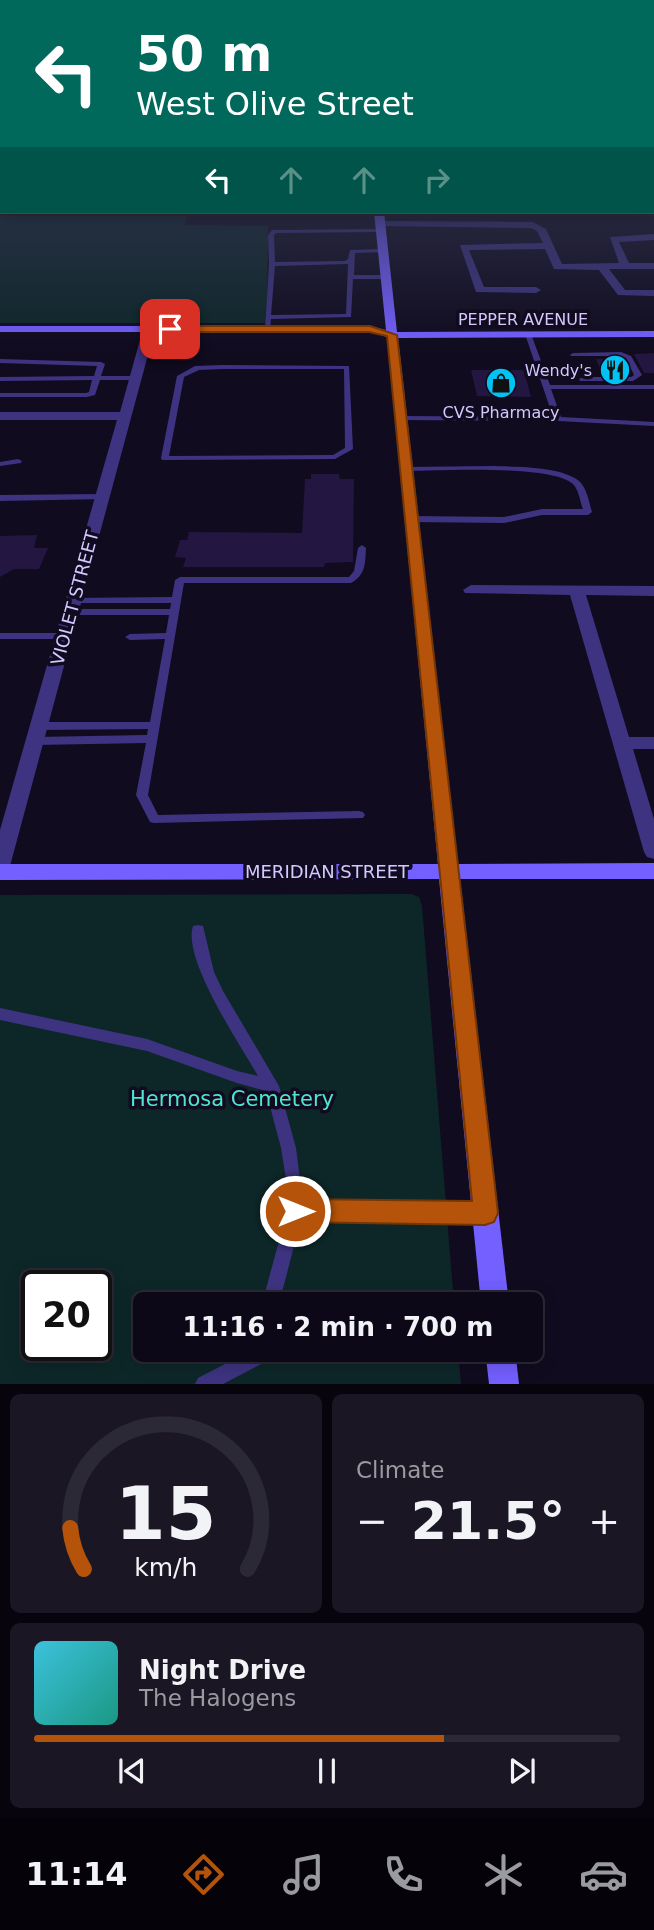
<!DOCTYPE html>
<meta charset="utf-8">
<style>
:root{--surface:#0c0817;--page:#1a1624;--text:#f1f3f6;--muted:#9a9aa1;--line:#2c2936;--accent:#b45309}
body{margin:0;font-family:"DejaVu Sans",sans-serif;background:var(--page);color:var(--text);height:100vh;display:flex;flex-direction:column;font-size:26px;white-space:nowrap}
*{box-sizing:border-box;margin:0}
p{font-size:23px;color:var(--muted)}
.icon{flex:none;width:38px;height:38px;fill:none;stroke:currentColor;stroke-width:2;stroke-linecap:round;stroke-linejoin:round}
.map{position:relative;height:1384px;overflow:hidden}
.side{display:flex;flex-direction:column;gap:10px;padding:10px;background:#07040d;flex:1}
.side>*{flex:none}
.hud{position:absolute;left:0px;top:0px;width:654px;height:214px;box-shadow:0 4px 18px #0003,0 0 0 2px var(--line);background:#00695c;color:#fff;overflow:hidden}
.speed{position:absolute;left:21px;top:1270px;display:flex;gap:14px;font-size:35px;font-weight:700;text-align:center}
.speed>*{display:grid;place-content:center;width:91px;height:91px;border-radius:50%;background:var(--surface);box-shadow:0 4px 18px #0003,0 0 0 2px var(--line);line-height:1}
.speed .limit{border:4px solid #111;border-radius:10px;background:#fff;color:#111}
.pin{position:absolute;display:grid;place-items:center;width:60px;height:60px;color:#fff;margin:-30px;border-radius:14px;box-shadow:0 4px 10px #0006}
.me{position:absolute;width:77px;margin:-38px;rotate:90deg;stroke-linejoin:round;filter:drop-shadow(0 0 5px #0008)}
.turn{display:flex;align-items:center;gap:24px;height:147px;padding:0 21px;font-size:32px}
.turn .icon{width:91px;height:91px;stroke-width:2.5}
.turn b{display:block;font-size:49px;line-height:60px}
.lanes{display:flex;align-items:center;height:66px;padding:0 21px;background:#0003;justify-content:center;gap:35px;direction:ltr}
.lanes .off{opacity:.35}
.big{font-size:52px;font-weight:600;line-height:1.1}
.side .widget{flex:1;display:flex;flex-direction:column;justify-content:center;gap:10px;min-width:0;padding:0 24px;border-radius:10px;background:var(--page)}
.side .dial{align-items:center;gap:0}
.dial svg{height:182px;overflow:visible;fill:none;stroke:var(--line);stroke-width:7;stroke-linecap:round;text-anchor:middle}
.dial text{fill:var(--text);stroke:none}
.song{display:flex;align-items:center;gap:21px}
.cover{width:84px;height:84px;border-radius:10px;background:linear-gradient(135deg,hsl(190 70% 55%),hsl(170 70% 35%))}
.played{height:7px;border-radius:4px;background:linear-gradient(90deg,var(--accent) 70%,var(--line) 70%)}
.keys{display:flex;justify-content:space-around;direction:ltr}
.heat{display:flex;justify-content:space-between;align-items:center;font-size:38px;direction:ltr}
.side .tiles{flex:1;display:grid;gap:10px;grid-template-columns:1fr 1fr}
.widget:last-child{grid-column:span 2}
.trip{position:absolute;left:133px;top:1292px;width:410px;height:70px;border-radius:10px;background:var(--surface);box-shadow:0 4px 18px #0003,0 0 0 2px var(--line);font-weight:600;line-height:70px;text-align:center}
.menu{display:flex;height:112px;justify-content:space-around;align-items:center;background:#050309;color:var(--muted)}
.menu .icon{width:49px;height:49px}
.menu .current{color:var(--accent)}
.menu b{font-size:32px;color:var(--text)}
.map>svg:first-child{display:block}
.green{fill:#0d2729;fill-rule:evenodd}
.building{fill:#231641}
.lines{fill:none;stroke-linecap:round;stroke-linejoin:round}
.lane{fill:#3e3381;fill-rule:evenodd}
.street{fill:#3e3381;fill-rule:evenodd}
.secondary{fill:#745fff;fill-rule:evenodd}
.route{fill:#b45309;stroke:#753606;stroke-width:2}
.labels{text-anchor:middle;stroke-width:7;stroke-linejoin:round;paint-order:stroke}
.far-street-label{font-size:16px;fill:#d4c8ff;stroke:#100b1f}
.far-poi-label{font-size:16px;fill:#d4c8ff;stroke:#100b1f;text-anchor:end}
.street-label{font-size:18px;fill:#d4c8ff;stroke:#100b1f}
.near-park-label{font-size:21px;fill:#4ee6cf;stroke:#100b1f}
</style>
<div class="map">
<svg width="654" height="1384" viewBox="0 0 654 1384">
<rect width="100%" height="100%" fill="#100b1f"/>
<g class="green">
<path d="M0,155L2,212H187L185,225L268,226L267,323H0Z"/>
<path d="M411,894L419,897L422,906L454,1304H145V1349H458L461,1384H0V895ZM37,1286H96V1346H37Z"/>
</g>
<g class="building">
<path d="M654,353V373H644L634,354Z"/>
<path d="M596,359L624,360L630,374H602Z"/>
<path d="M471,370H524L531,397L477,396Z"/>
<path d="M311,474H339L340,479H354L353,562L325,563L324,567H183L186,558L175,557L180,540H187L189,532L302,533L305,479H311Z"/>
<path d="M37,535L34,548H48L39,569H14L0,577V536Z"/>
</g>
<g class="lines">
<g class="lane">
<path d="M246,212H379L382,214L379,216L244,215V213Z"/>
<path d="M383,229L384,230L381,232L276,233L274,235L275,262L345,261L348,259L350,250L383,249L386,251L385,252L355,253L354,275H386L389,277L386,279H353L351,317L271,319L270,329L265,330L269,264L268,235L272,230ZM348,264L346,314L271,315L275,266Z"/>
<path d="M528,332L531,334L550,385H654V389H551L561,417L654,422V426L558,421L400,420L396,418L400,416L553,417L525,334Z"/>
<path d="M573,353L621,352L631,356L642,375L633,381H580L579,379L583,377H631L634,375L626,358L620,356H571L570,355Z"/>
<path d="M0,359L101,362L105,364L101,376H136L140,378L136,380H100L95,395L87,397H0V393H86L89,392L92,380L0,381V377L94,376L97,366L0,363Z"/>
<path d="M222,365L349,366L353,449L335,459L162,460L161,458L177,376L195,366ZM222,369H344L345,448L333,455L169,456L184,377L199,370Z"/>
<path d="M18,459L22,461L21,463L0,466V462Z"/>
<path d="M495,466C517,467 561,466 579,481C587,488 589,502 592,512L588,515H542L504,523L411,522L407,519L411,516L504,517L542,509H583C580,502 579,490 573,484C551,464 438,471 406,471L402,469L406,467Z"/>
<path d="M103,494L106,495V499L0,501V495Z"/>
<path d="M362,545L366,548C365,563 366,575 351,583H184L148,795L158,815L359,811L363,812L365,815L363,818L154,823L150,822L136,795L146,743L35,745L29,741L35,737L147,735L148,729L39,730L34,726L39,722H150L165,639L130,640L125,637L130,634L166,633L169,615H71L66,612L71,609H170L171,603H74L71,602L69,600L71,598L172,597L175,580L180,577H349L354,571L358,548Z"/>
<path d="M0,633H64L69,636L64,639H0Z"/>
<path d="M198,925L203,926L214,972L223,991L279,1086L296,1148L303,1203L485,1205L491,1208L493,1213L491,1218L485,1221L301,1219L279,1304H262L287,1211L286,1179L281,1148L266,1091L237,1083L147,1051L0,1020V1008L147,1039L237,1071L258,1076C241,1046 182,959 193,926Z"/>
<path d="M249,1349H267L261,1364L223,1384H195L198,1378L248,1352Z"/>
</g>
<g class="street">
<path d="M380,221L533,222L546,229L562,264L619,263L610,237L654,234V240L619,242L629,263H654V269H609L625,290H654V296L618,295L599,270L554,269L545,249L469,250L484,287H536L541,290L536,293L476,292L460,245L543,243L537,231L531,228L377,226L375,224Z"/>
<path d="M149,326L155,329L10,866L7,871L0,874V830L117,420H0V412H120L143,329Z"/>
<path d="M471,585L654,586V596L586,595L629,737H654V749H633L654,819V859L647,857L644,852L570,595L465,593L463,590Z"/>
</g>
<g class="secondary">
<path d="M374,212H384L397,332L654,331V337L398,338L458,864L654,863V879H460L509,1304H481L439,879L0,880V864H438L387,337L370,332H0V326H370L386,330Z"/>
<path d="M485,1349H515L519,1384H489Z"/>
</g>
</g>
<linearGradient id="sky" x2="0" y2="1"><stop stop-color="#090611"/><stop offset="0.44" stop-color="#31344d"/><stop offset="1" stop-color="#31344d" stop-opacity="0"/></linearGradient>
<rect width="654" height="349" fill="url(#sky)"/>
<path class="route" d="M370,326L397,335L498,1213L494,1222L485,1225L295,1222L286,1219L283,1211L286,1202L295,1199L472,1201L387,336L369,332H170L165,329L170,326Z"/>
<defs>
<g id="restaurant-disc" transform="scale(1.575)"><circle r="9.5" fill="#00c2f3" stroke="#100b1f"/><path d="M-5-6h1v4h1v-4h1v4h1v-4h1v5L-1.5 .5V6h-2V.5L-5-1ZM5-6V6H3V1.5H1.5Q1.5-4 5-6Z" fill="#111"/></g>
<g id="shop-disc" transform="scale(1.575)"><circle r="9.5" fill="#00c2f3" stroke="#100b1f"/><path d="M-5-2.5h2.3a2.7 3.5 0 0 1 5.4 0H5L5.5 6h-11ZM-1.5-2.5h3a1.5 2.3 0 0 0-3 0Z" fill="#111"/></g>
</defs>
<g fill-rule="evenodd">
<use href="#restaurant-disc" x="615" y="370"/>
<use href="#shop-disc" x="501" y="383"/>
</g>
<g class="labels">
<g class="far-street-label">
<text x="523" y="325">PEPPER AVENUE</text>
</g>
<g class="far-poi-label">
<text x="592" y="376">Wendy's</text>
<text x="501" y="418" text-anchor="middle">CVS Pharmacy</text>
</g>
<g class="street-label">
<text transform="translate(75 598) rotate(-75)" y="6">VIOLET STREET</text>
<text x="327" y="878">MERIDIAN STREET</text>
</g>
<g class="near-park-label">
<text x="232" y="1106">Hermosa Cemetery</text>
</g>
</g>
</svg>
<div class="speed"><div class="limit">20</div></div>
<div class="pin" style="left:170px;top:329px;background:#d93025"><svg class="icon" aria-label="arrive" viewBox="0 0 24 24"><path d="M6 21V4h12l-3 4 3 4H6"/></svg></div>
<svg class="me" style="left:295px;top:1211px" viewBox="-20 -20 40 40"><circle r="17" fill="#b45309" stroke="#fff" stroke-width="3"/><path d="M0-11L8 9 0 5-8 9z" fill="#fff"/></svg>
<div class="trip">11:16 · 2 min · 700 m</div>
<div class="hud">
<div class="turn"><svg class="icon" aria-label="left" viewBox="0 0 24 24"><path d="M17 20v-9H6M10 6l-5 5 5 5"/></svg><div><b>50 m</b>West Olive Street</div></div>
<div class="lanes"><svg class="icon" aria-label="left" viewBox="0 0 24 24"><path d="M17 20v-9H6M10 6l-5 5 5 5"/></svg><svg class="icon off" aria-label="ahead" viewBox="0 0 24 24"><path d="M12 20V5M6 11l6-6 6 6"/></svg><svg class="icon off" aria-label="ahead" viewBox="0 0 24 24"><path d="M12 20V5M6 11l6-6 6 6"/></svg><svg class="icon off" aria-label="right" viewBox="0 0 24 24"><path d="M7 20v-9h11M14 6l5 5-5 5"/></svg></div>
</div>
</div>
<section class="side">
<div class="tiles">
<div class="widget dial"><svg viewBox="0 0 100 80">
<path d="M14 69A42 42 0 1 1 86 69"/>
<path d="M14 69A42 42 0 0 1 8 51" stroke="#b45309"/>
<text x="50" y="56" font-size="32" font-weight="700">15</text>
<text x="50" y="72" font-size="11">km/h</text>
</svg></div>
<div class="widget"><p>Climate</p>
<div class="heat"><a>−</a><b class="big">21.5°</b><a>+</a></div>
</div>
<div class="widget">
<div class="song"><i class="cover"></i><div><b>Night Drive</b><p>The Halogens</p></div></div>
<div class="played"></div>
<div class="keys"><svg class="icon" aria-label="previous" viewBox="0 0 24 24"><path d="M18 5L8 12l10 7zM5 5v14"/></svg><svg class="icon" aria-label="pause" viewBox="0 0 24 24"><path d="M8 5v14M16 5v14"/></svg><svg class="icon" aria-label="next" viewBox="0 0 24 24"><path d="M6 5l10 7-10 7zM19 5v14"/></svg></div>
</div>
</div>
</section>
<nav class="menu">
<b>11:14</b>
<svg class="icon current" aria-label="directions" viewBox="0 0 24 24"><path d="M12 3l9 9-9 9-9-9zM9 14v-3h6M13 9l2 2-2 2"/></svg>
<svg class="icon" aria-label="music" viewBox="0 0 24 24"><path d="M9 18V5l10-2v13"/><circle cx="6" cy="18" r="3"/><circle cx="16" cy="16" r="3"/></svg>
<svg class="icon" aria-label="phone" viewBox="0 0 24 24"><path d="M5 4h4l2 5-3 2q2 4 5 5l2-3 5 2v4C11 20 4 13 5 4z"/></svg>
<svg class="icon" aria-label="climate" viewBox="0 0 24 24"><path d="M12 3v18M4 7l16 10M4 17L20 7"/></svg>
<svg class="icon" aria-label="car" viewBox="0 0 24 24"><path d="M5 17H2v-5l4-1 3-4h7l3 4 3 1v5h-3M9 17h6M6 11h13"/><circle cx="7" cy="17" r="2"/><circle cx="17" cy="17" r="2"/></svg>
</nav>
